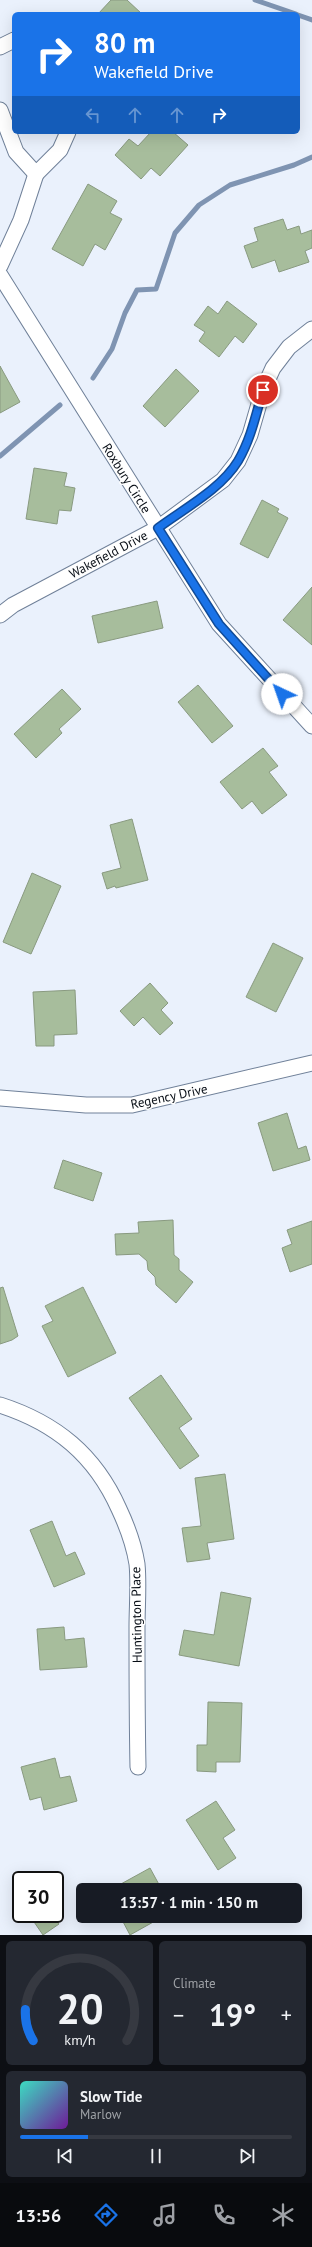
<!DOCTYPE html>
<meta charset="utf-8">
<style>
:root{--surface:#171b24;--page:#242831;--text:#f1f3f6;--muted:#9ea1a6;--line:#363941;--accent:#1a73e8}
body{margin:0;font-family:"PT Sans",sans-serif;background:var(--page);color:var(--text);height:100vh;display:flex;flex-direction:column;font-size:15px;white-space:nowrap}
*{box-sizing:border-box;margin:0}
p{font-size:13px;color:var(--muted)}
.icon{flex:none;width:22px;height:22px;fill:none;stroke:currentColor;stroke-width:2;stroke-linecap:round;stroke-linejoin:round}
.map{position:relative;height:1935px;overflow:hidden}
.details{display:flex;flex-direction:column;gap:6px;padding:6px;background:#0d0f14;flex:1}
.details>*{flex:none}
.guide{position:absolute;left:12px;top:12px;width:288px;height:122px;border-radius:6px;box-shadow:0 4px 16px #0002;background:#1a73e8;color:#fff;overflow:hidden}
.speed{position:absolute;left:12px;top:1871px;display:flex;gap:8px;font-size:20px;font-weight:700;text-align:center}
.speed>*{display:grid;place-content:center;width:52px;height:52px;border-radius:50%;background:var(--surface);box-shadow:0 4px 16px #0002;line-height:1}
.speed .limit{border:2px solid #111;border-radius:6px;background:#fff;color:#111}
.pin{position:absolute;display:grid;place-items:center;width:34px;height:34px;color:#fff;margin:-17px;border:2px solid #fff;border-radius:50%;box-shadow:0 1px 4px #0007}
.me{position:absolute;width:44px;margin:-22px;rotate:318deg;stroke-linejoin:round;filter:drop-shadow(0 0 3px #0008)}
.turn{display:flex;align-items:center;gap:14px;height:84px;padding:0 16px;font-size:18px}
.turn .icon{width:52px;height:52px;stroke-width:2.5}
.turn b{display:block;font-size:28px;line-height:34px}
.lanes{display:flex;align-items:center;height:38px;padding:0 16px;background:#0003;justify-content:center;gap:20px;direction:ltr}
.lanes .off{opacity:.35}
.big{font-size:30px;font-weight:800;line-height:1.1}
.details .tile{flex:1;display:flex;flex-direction:column;justify-content:center;gap:6px;min-width:0;padding:0 14px;border-radius:6px;background:var(--page)}
.details .dial{align-items:center;gap:0}
.dial svg{height:104px;overflow:visible;fill:none;stroke:var(--line);stroke-width:7;stroke-linecap:round;text-anchor:middle}
.dial text{fill:var(--text);stroke:none}
.song{display:flex;align-items:center;gap:12px}
.cover{width:48px;height:48px;border-radius:6px;background:linear-gradient(135deg,hsl(170 70% 55%),hsl(280 70% 35%))}
.played{height:4px;border-radius:2px;background:linear-gradient(90deg,var(--accent) 25%,var(--line) 25%)}
.keys{display:flex;justify-content:space-around;direction:ltr}
.heat{display:flex;justify-content:space-between;align-items:center;font-size:22px;direction:ltr}
.details .tiles{flex:1;display:grid;gap:6px;grid-template-columns:1fr 1fr}
.tile:last-child{grid-column:span 2}
.trip{position:absolute;left:76px;top:1883px;width:226px;height:40px;border-radius:6px;background:var(--surface);box-shadow:0 4px 16px #0002;font-weight:800;line-height:40px;text-align:center}
.tabs{display:flex;height:64px;justify-content:space-around;align-items:center;background:#090b0e;color:var(--muted)}
.tabs .icon{width:28px;height:28px}
.tabs .selected{color:var(--accent)}
.tabs b{font-size:18px;color:var(--text)}
.map>svg:first-child{display:block}
.lines{fill:none;stroke-linecap:round;stroke-linejoin:round}
.stream{stroke:#7f94b2;stroke-width:5}
.building{fill:#a7bd9c;stroke:#899a80}
.street-casing{stroke:#708199;stroke-width:17}
.street{stroke:#fff;stroke-width:15}
.route-casing{stroke:#114b97;stroke-width:10}
.route{stroke:#1a73e8;stroke-width:7}
.labels{text-anchor:middle;stroke-width:3;stroke-linejoin:round;paint-order:stroke}
.street-label{font-size:13px;fill:#060c14;stroke:#fefefe}
</style>
<div class="map">
<svg width="312" height="1935" viewBox="0 0 312 1935">
<rect width="100%" height="100%" fill="#eaf1fc"/>
<g class="lines">
<g class="stream">
<path d="M255,0L296,14"/>
<path d="M298,15L312,20"/>
<path d="M93,378L112,349L125,313L137,290L156,289L175,233L199,205L230,185L294,165L312,157"/>
<path d="M0,456L60,405"/>
</g>
</g>
<g class="building">
<path d="M111,0H127L142,14H98Z"/>
<path d="M151,132H173L188,145L160,176L151,168L141,179L115,155L129,139L138,146Z"/>
<path d="M88,184L117,201L110,213L122,219L105,250L95,244L83,266L52,249Z"/>
<path d="M283,219L287,230L299,226L301,234L312,230V248L305,251L309,262L279,272L275,260L252,268L244,246L258,241L254,228Z"/>
<path d="M227,301L257,324L243,343L235,336L219,357L199,341L205,332L194,325L208,306L218,314Z"/>
<path d="M0,366L20,402L0,413Z"/>
<path d="M176,369L199,391L165,427L143,406Z"/>
<path d="M34,468L67,473L64,486L75,488L71,511L59,510L57,524L26,519Z"/>
<path d="M262,500L279,509L277,512L288,518L268,558L240,544Z"/>
<path d="M312,587V645L283,620Z"/>
<path d="M157,601L163,628L98,643L92,616Z"/>
<path d="M198,685L233,726L212,743L178,702Z"/>
<path d="M62,689L81,709L59,729L62,733L36,758L14,734Z"/>
<path d="M263,748L278,766L269,772L287,795L262,814L252,801L242,809L220,782Z"/>
<path d="M132,819L148,880L116,888L115,886L107,889L102,873L121,868L110,825Z"/>
<path d="M32,873L61,886L31,954L3,942Z"/>
<path d="M273,943L303,958L276,1012L246,997Z"/>
<path d="M150,983L168,1003L161,1010L173,1023L160,1035L143,1017L134,1026L120,1011Z"/>
<path d="M75,990L77,1034L54,1035V1046H36L33,992Z"/>
<path d="M287,1113L298,1149L306,1146L310,1160L273,1171L258,1123Z"/>
<path d="M63,1160L102,1173L93,1201L54,1188Z"/>
<path d="M173,1220L174,1255L179,1259V1270L193,1282L176,1303L156,1285L155,1277L148,1270L147,1261L139,1254L116,1255L115,1234L139,1233L138,1222Z"/>
<path d="M312,1221V1264L290,1272L282,1248L292,1244L287,1230Z"/>
<path d="M3,1287L18,1336L12,1340L0,1344V1288Z"/>
<path d="M83,1287L116,1353L68,1377L42,1326L53,1321L45,1306Z"/>
<path d="M161,1375L192,1419L179,1428L199,1456L180,1469L129,1398Z"/>
<path d="M225,1474L234,1539L207,1543L210,1559L187,1562L182,1528L201,1526L195,1478Z"/>
<path d="M52,1521L66,1556L75,1552L85,1574L54,1587L30,1530Z"/>
<path d="M221,1592L251,1598L239,1666L179,1655L184,1630L214,1635Z"/>
<path d="M64,1627L65,1640L84,1638L87,1667L40,1670L37,1629Z"/>
<path d="M208,1702L242,1703L240,1762H216V1772L197,1771V1745H207Z"/>
<path d="M55,1758L60,1778L70,1776L77,1801L44,1810L41,1797L30,1800L21,1767Z"/>
<path d="M216,1801L235,1830L223,1838L236,1858L218,1870L186,1820Z"/>
<path d="M150,1868L162,1890H110Z"/>
<path d="M40,1914H52L59,1924L43,1935L32,1919Z"/>
<path d="M120,1916H164L130,1935Z"/>
</g>
<g class="lines">
<g class="street-casing">
<g id="street">
<path d="M0,47L14,40"/>
<path d="M0,110L16,152L36,174L60,150L68,132"/>
<path d="M0,266L21,220L36,174"/>
<path d="M0,275L219,624L312,726"/>
<path d="M0,615L13,605L158,528L223,480L238,461L250,435L263,390L273,368L289,347L312,329"/>
<path d="M0,1098L86,1105H132L312,1063"/>
<path d="M0,1405C56,1423 95,1455 119,1509C127,1526 134,1545 137,1564C139,1584 137,1607 137,1627C137,1674 137,1720 138,1767"/>
</g>
</g>
<use href="#street" class="street"/>
</g>
<g class="lines">
<g class="route-casing">
<path id="route" d="M263,390C256,414 251,439 238,461C221,489 185,508 158,528L219,624L282,694"/>
</g>
<use href="#route" class="route"/>
</g>
<g class="labels">
<g class="street-label">
<text transform="translate(127 478) rotate(58)" y="5">Roxbury Circle</text>
<text transform="translate(108 554) rotate(-28)" y="5">Wakefield Drive</text>
<text transform="translate(169 1096) rotate(-12)" y="5">Regency Drive</text>
<text transform="translate(136 1615) rotate(-91)" y="5">Huntington Place</text>
</g>
</g>
</svg>
<div class="speed"><div class="limit">30</div></div>
<div class="pin" style="left:263px;top:390px;background:#d93025"><svg class="icon" aria-label="arrive" viewBox="0 0 24 24"><path d="M6 21V4h12l-3 4 3 4H6"/></svg></div>
<svg class="me" style="left:282px;top:694px" viewBox="-20 -20 40 40"><circle r="19" fill="#fff"/><path d="M0-13L10 11 0 6-10 11z" fill="#1a73e8"/></svg>
<div class="trip">13:57 · 1 min · 150 m</div>
<div class="guide">
<div class="turn"><svg class="icon" aria-label="right" viewBox="0 0 24 24"><path d="M7 20v-9h11M14 6l5 5-5 5"/></svg><div><b>80 m</b>Wakefield Drive</div></div>
<div class="lanes"><svg class="icon off" aria-label="left" viewBox="0 0 24 24"><path d="M17 20v-9H6M10 6l-5 5 5 5"/></svg><svg class="icon off" aria-label="ahead" viewBox="0 0 24 24"><path d="M12 20V5M6 11l6-6 6 6"/></svg><svg class="icon off" aria-label="ahead" viewBox="0 0 24 24"><path d="M12 20V5M6 11l6-6 6 6"/></svg><svg class="icon" aria-label="right" viewBox="0 0 24 24"><path d="M7 20v-9h11M14 6l5 5-5 5"/></svg></div>
</div>
</div>
<section class="details">
<div class="tiles">
<div class="tile dial"><svg viewBox="0 0 100 80">
<path d="M14 69A42 42 0 1 1 86 69"/>
<path d="M14 69A42 42 0 0 1 8 45" stroke="#1a73e8"/>
<text x="50" y="56" font-size="32" font-weight="700">20</text>
<text x="50" y="72" font-size="11">km/h</text>
</svg></div>
<div class="tile"><p>Climate</p>
<div class="heat"><a>−</a><b class="big">19°</b><a>+</a></div>
</div>
<div class="tile">
<div class="song"><i class="cover"></i><div><b>Slow Tide</b><p>Marlow</p></div></div>
<div class="played"></div>
<div class="keys"><svg class="icon" aria-label="previous" viewBox="0 0 24 24"><path d="M18 5L8 12l10 7zM5 5v14"/></svg><svg class="icon" aria-label="pause" viewBox="0 0 24 24"><path d="M8 5v14M16 5v14"/></svg><svg class="icon" aria-label="next" viewBox="0 0 24 24"><path d="M6 5l10 7-10 7zM19 5v14"/></svg></div>
</div>
</div>
</section>
<nav class="tabs">
<b>13:56</b>
<svg class="icon selected" aria-label="directions" viewBox="0 0 24 24"><path d="M12 3l9 9-9 9-9-9zM9 14v-3h6M13 9l2 2-2 2"/></svg>
<svg class="icon" aria-label="music" viewBox="0 0 24 24"><path d="M9 18V5l10-2v13"/><circle cx="6" cy="18" r="3"/><circle cx="16" cy="16" r="3"/></svg>
<svg class="icon" aria-label="phone" viewBox="0 0 24 24"><path d="M5 4h4l2 5-3 2q2 4 5 5l2-3 5 2v4C11 20 4 13 5 4z"/></svg>
<svg class="icon" aria-label="climate" viewBox="0 0 24 24"><path d="M12 3v18M4 7l16 10M4 17L20 7"/></svg>
</nav>
